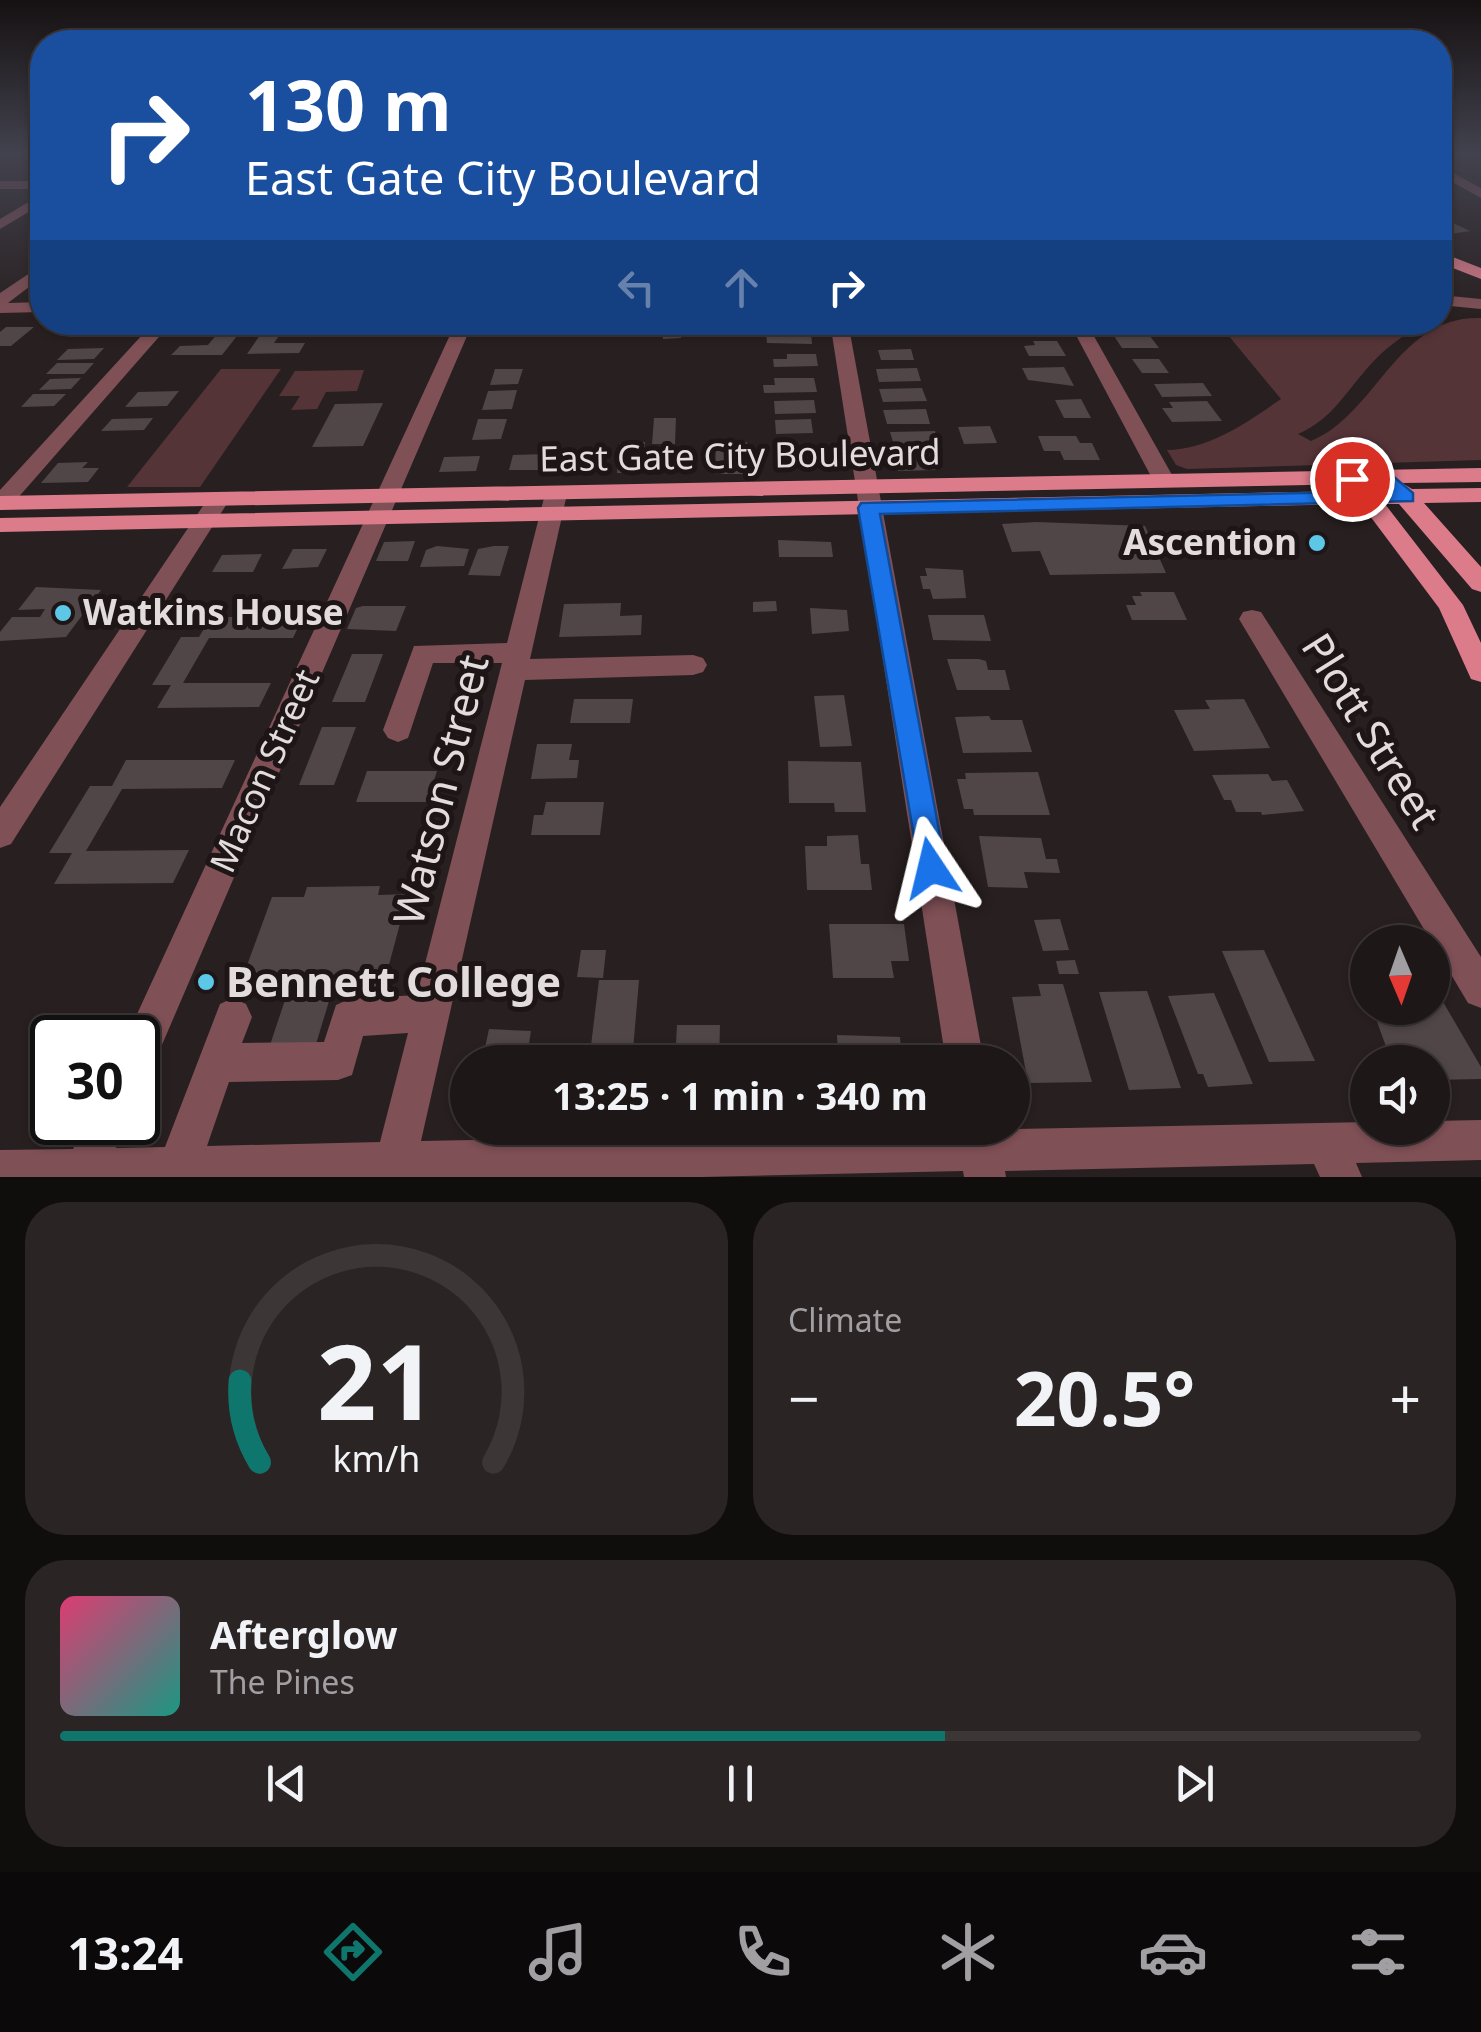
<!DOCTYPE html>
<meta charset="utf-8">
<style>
:root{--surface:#1e1718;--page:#2b2425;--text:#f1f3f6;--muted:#a19fa2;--line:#3c3637;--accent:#0f766e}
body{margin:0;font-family:"Noto Sans",sans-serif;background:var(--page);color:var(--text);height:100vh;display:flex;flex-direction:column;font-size:38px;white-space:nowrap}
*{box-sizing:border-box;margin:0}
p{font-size:32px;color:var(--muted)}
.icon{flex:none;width:55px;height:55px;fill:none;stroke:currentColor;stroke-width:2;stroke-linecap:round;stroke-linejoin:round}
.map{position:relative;height:1177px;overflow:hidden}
.panel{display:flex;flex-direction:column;gap:25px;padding:25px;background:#100d0d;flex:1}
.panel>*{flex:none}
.banner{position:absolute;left:30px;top:30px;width:1422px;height:305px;border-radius:40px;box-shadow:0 2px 8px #0004,0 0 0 2px var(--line);background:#1a4fa0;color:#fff;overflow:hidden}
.needle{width:65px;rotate:178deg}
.controls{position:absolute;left:1350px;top:925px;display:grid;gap:20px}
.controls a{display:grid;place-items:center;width:100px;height:100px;border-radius:50%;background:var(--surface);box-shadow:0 2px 8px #0004,0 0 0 2px var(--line);font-size:50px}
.speed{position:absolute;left:30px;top:1015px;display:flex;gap:20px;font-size:50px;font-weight:700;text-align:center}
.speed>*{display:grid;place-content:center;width:130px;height:130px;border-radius:50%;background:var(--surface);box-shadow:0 2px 8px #0004,0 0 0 2px var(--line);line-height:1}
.speed .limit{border:5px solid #111;border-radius:15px;background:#fff;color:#111}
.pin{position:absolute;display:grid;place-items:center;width:85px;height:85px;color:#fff;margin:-42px;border:5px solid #fff;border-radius:50%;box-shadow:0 2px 10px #0007}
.me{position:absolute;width:110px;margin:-55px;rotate:350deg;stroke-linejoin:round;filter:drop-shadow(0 0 8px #0008)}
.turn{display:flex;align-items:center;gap:35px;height:210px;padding:0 50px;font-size:45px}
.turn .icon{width:130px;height:130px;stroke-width:2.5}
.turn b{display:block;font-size:70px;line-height:85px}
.lanes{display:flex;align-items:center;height:95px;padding:0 50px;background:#0003;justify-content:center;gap:50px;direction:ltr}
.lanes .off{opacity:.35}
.big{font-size:75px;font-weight:700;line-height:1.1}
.panel .card{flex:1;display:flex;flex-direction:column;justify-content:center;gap:15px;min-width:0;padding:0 35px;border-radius:40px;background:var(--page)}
.panel .dial{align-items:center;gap:0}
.dial svg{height:260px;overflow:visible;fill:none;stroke:var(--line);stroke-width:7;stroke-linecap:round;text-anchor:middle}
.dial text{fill:var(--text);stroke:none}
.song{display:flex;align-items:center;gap:30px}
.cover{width:120px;height:120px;border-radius:15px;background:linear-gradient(135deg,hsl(340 70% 55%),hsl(170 70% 35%))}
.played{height:10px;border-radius:5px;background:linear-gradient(90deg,var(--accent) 65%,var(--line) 65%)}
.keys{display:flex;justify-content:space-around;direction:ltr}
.heat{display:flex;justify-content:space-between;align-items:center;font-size:55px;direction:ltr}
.panel .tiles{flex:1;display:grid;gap:25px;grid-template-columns:1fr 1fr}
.card:last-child{grid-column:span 2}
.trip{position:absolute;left:450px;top:1045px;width:580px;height:100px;border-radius:50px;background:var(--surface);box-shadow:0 2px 8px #0004,0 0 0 2px var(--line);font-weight:700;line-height:100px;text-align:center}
.tabs{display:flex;height:160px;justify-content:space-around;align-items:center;background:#0c090a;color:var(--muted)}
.tabs .icon{width:70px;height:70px}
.tabs .current{color:var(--accent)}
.tabs b{font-size:45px;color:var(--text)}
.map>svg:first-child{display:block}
.green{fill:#553438}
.building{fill:#504647}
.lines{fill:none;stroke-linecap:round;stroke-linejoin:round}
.minor{fill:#7f5056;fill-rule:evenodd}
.major{fill:#dc7c8a;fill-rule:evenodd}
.route{fill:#1a73e8;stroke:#114b97;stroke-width:2.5}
.poi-dot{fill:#5dc7e8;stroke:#1e1516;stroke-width:4}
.labels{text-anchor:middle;stroke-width:10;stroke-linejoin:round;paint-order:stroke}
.street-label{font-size:35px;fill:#e2dcdc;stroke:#1e1516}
.poi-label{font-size:35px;font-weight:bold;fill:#e2dcdc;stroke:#1e1516;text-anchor:end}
.near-street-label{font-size:42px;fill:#e2dcdc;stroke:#1e1516}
.near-poi-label{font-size:42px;font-weight:bold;fill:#e2dcdc;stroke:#1e1516;text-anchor:start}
</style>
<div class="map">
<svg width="1481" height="1177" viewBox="0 0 1481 1177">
<rect width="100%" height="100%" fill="#281f20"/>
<g class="green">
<path d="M1481,318V460L1187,469L1176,465L1167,450C1210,449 1246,423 1281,399L1228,335L1420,325C1403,336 1385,348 1371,364C1346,391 1333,419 1298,434L1311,441C1377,414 1397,315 1481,318Z"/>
<path d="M221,369H281L200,487H127Z"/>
<path d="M364,370L357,391L326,392L317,409L291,410L300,396H279L295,371Z"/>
</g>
<g class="building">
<path d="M1440,217L1470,231L1450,234L1440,229Z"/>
<path d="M91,322H136L127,332H81Z"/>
<path d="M227,322H248L222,355H171L180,346L208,345Z"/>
<path d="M269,322H289L274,343H305L299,353L247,354Z"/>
<path d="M336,322H370L364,332H330Z"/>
<path d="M375,322H403L411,323L408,330H395L392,336H367Z"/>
<path d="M417,322H445L443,329H433L430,335H411Z"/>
<path d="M531,322H559L555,335H527Z"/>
<path d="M564,322H590L588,332L561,333Z"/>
<path d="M662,322H680L681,338L663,339Z"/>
<path d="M1112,322L1149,323L1155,331H1118Z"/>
<path d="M6,327H34L11,346H0V332Z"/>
<path d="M766,333H811L812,344L767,343Z"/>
<path d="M1114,336H1150L1159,348H1122Z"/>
<path d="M1033,341H1057L1066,356H1029L1024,346L1035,345Z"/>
<path d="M104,348L94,359L57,360L68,349Z"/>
<path d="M911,349L914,360H881L878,350Z"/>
<path d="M787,354H816L818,366L774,367L773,359H787Z"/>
<path d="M1132,359H1159L1169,373H1142Z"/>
<path d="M57,363H94L84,374H46Z"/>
<path d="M1064,367L1074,386L1028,380L1022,368Z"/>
<path d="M917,368L921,381L879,382L876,369Z"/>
<path d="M495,369H523L518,384L490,385Z"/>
<path d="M81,378L71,389L39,390L50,379Z"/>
<path d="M774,378H814L817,392L764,393L763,385H775Z"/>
<path d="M1203,383L1212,396L1162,397L1154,384Z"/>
<path d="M922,388L927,401L883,402L879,389Z"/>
<path d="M517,390L512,409L482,410L488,391Z"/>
<path d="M179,391L167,406L125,407L138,392Z"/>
<path d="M33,394H66L54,406L21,407Z"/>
<path d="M1081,399L1091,418H1064L1055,400Z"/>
<path d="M814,400L816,413L775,414L774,401Z"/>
<path d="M1207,401L1222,421L1172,422L1162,408H1173L1169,402Z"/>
<path d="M383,403L363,446L312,447L335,404Z"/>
<path d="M926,409L930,424H887L883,410Z"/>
<path d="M153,418L144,430L101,431L112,419Z"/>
<path d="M654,418H676L675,444H652Z"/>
<path d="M478,419H507L501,439L472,440Z"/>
<path d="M811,419L813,433L776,434L775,420Z"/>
<path d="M990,426L997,443L964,444L958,427Z"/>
<path d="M935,431L939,445H894L890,432Z"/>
<path d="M1038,436H1076L1080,443H1092L1100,460H1064L1060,451H1044Z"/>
<path d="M645,442L643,473H617L620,443Z"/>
<path d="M716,442H747V474H715Z"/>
<path d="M892,449H930L936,470L898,471Z"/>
<path d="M599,450L596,473L566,474L570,451Z"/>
<path d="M548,454L545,470H509L513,455Z"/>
<path d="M480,456L476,471L439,472L444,457Z"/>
<path d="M88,462L82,468H99L88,482L41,483L58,463Z"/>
<path d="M1036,522L1145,526L1166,573L1050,575L1040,551L1012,552L1002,524Z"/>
<path d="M778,540L831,542L833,557H779Z"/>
<path d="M415,541L408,561H376L384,542Z"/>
<path d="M437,546L469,549L464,566L420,567L426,550Z"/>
<path d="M494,546H509L500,576L468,575L478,549Z"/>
<path d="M293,549H327L318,567L282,569Z"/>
<path d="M262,554L253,572H212L222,555Z"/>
<path d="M925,568L963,570L966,598L933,599L930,589H923L920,576H927Z"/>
<path d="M36,587L101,590L66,637L0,641V632L12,617H40L45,609L18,610Z"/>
<path d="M1140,592H1174L1187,620H1132L1126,605H1136L1132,596H1142Z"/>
<path d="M776,601L777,611L753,612V602Z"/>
<path d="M621,603L620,616L642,615L641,635L559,637L564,604Z"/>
<path d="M363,606H406L396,631L347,629L356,608Z"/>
<path d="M810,608L847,610L849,631L812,634Z"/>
<path d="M928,615H984L991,641L933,640Z"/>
<path d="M211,617H303L293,638H209L183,683H271L259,707L157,708L171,685H152L181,637H199Z"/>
<path d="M352,654H383L365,702H332Z"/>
<path d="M947,659H979L986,661L988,670H1005L1010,690H957Z"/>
<path d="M844,695L852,746L820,747L814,696Z"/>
<path d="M574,699H633L630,723H570Z"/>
<path d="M1244,699L1270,748L1194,751L1174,710L1210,709L1205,700Z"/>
<path d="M989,716L991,720H1022L1032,752L963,753L955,717Z"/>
<path d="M322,727H356L334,785H299Z"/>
<path d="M537,744H572L569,760H579L577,778L531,779Z"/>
<path d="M126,760H235L222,788L122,789L86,851L189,850L173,883L54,884L72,853H49L90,786H112Z"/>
<path d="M788,761L861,762L866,812H835L834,803H789Z"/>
<path d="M367,771H437L427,802H356Z"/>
<path d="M1038,772L1050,815H974L973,809H964L957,779H966L965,773Z"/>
<path d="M1268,774L1272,781L1287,780L1304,811L1262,815L1261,812H1236L1231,800H1224L1212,775Z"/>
<path d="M546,802H604L600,835H531L534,815H543Z"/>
<path d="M858,835L861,864H869L872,890H807L805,846H827V836Z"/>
<path d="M979,836L1041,838L1046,859H1057L1060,873L1024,872L1028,888L988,887Z"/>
<path d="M380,886L378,895L408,894L383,987L333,988L316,1044L270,1045L289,988L238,990L272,897H304L307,887Z"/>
<path d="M1060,919L1069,950L1043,951L1034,920Z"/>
<path d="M829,924H904L909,961H891L894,978H833Z"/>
<path d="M581,950H606L603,978L577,977Z"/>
<path d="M1264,950L1315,1061L1269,1062L1222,951Z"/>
<path d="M1075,960L1079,974H1059L1056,961Z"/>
<path d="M599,980H639L632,1062H589Z"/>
<path d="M1432,983L1481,1067V1079L1432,1080V1062H1400L1395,1052H1388L1372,1008H1432Z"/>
<path d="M1038,984H1063L1092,1082L1028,1083L1012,997L1041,996Z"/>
<path d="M1147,991L1181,1088L1129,1090L1099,992Z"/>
<path d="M1214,993L1253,1084L1208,1087L1203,1074H1198L1168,996Z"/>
<path d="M86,1018H137L128,1038H76Z"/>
<path d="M677,1025H720L719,1062H675Z"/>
<path d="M489,1029L531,1031L526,1062H482Z"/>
<path d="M837,1035L900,1037L902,1062H817L816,1054L838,1055Z"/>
</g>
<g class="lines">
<g class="minor">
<path d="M1440,166L1481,188V198L1440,175Z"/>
<rect x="0" y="181" width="42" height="8"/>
<path d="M42,194V204L0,229V219Z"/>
<path d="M42,265V277L8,303L42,302V312L0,313V293Z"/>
<path d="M1440,295L1481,299V309L1440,305Z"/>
<path d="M154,322H172L9,508L0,510V490Z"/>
<path d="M456,322H473L152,1068L138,1073V1038H126Z"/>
<path d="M830,322H848L984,1062H946Z"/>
<path d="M1069,322H1086L1176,482L1173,487H1157L1154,482Z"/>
<path d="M556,487L567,494L530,659L693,655L703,658L707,665L703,672L693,675L525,680L421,1141L1368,1122V1128H1432V1121L1481,1120V1160L1356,1163L1362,1177H1320L1314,1164L1005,1171L1006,1177H964L963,1171L702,1177H0V1150L73,1149L86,1122H127L116,1148L165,1147L220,1004L233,998L246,1004L252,1017L242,1043L324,1042L336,1005L349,999L417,995L502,663H433L408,738L398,742L388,738L383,730L414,646L507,643L545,494ZM408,1033L380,1142L207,1146L229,1082L338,1080L352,1075L363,1036Z"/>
<path d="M217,495L228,502L11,844L0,848V807L209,497Z"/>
<path d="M1252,610L1261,612L1481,957V1008L1468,1003L1239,619L1243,612Z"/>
</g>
<g class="major">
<path d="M1440,252L1481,268V279L1440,263Z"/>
<path d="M1481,468V482L1402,483L1412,489L1481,488V502L1424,503L1481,567V592L1472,589L1399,504H1385L1463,605L1481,643V682L1471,679L1439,608L1361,504L0,532V518L1351,491L1359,484L0,510V496ZM1395,483L1389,490H1374L1364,484Z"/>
</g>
</g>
<linearGradient id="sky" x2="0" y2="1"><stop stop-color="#161112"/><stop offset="0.48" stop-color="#42424e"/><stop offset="1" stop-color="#42424e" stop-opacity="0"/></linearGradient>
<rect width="1481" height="319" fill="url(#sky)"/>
<path class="route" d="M1388,472L1413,493V501L880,514L946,868L942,878L931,882L921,878L858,508L861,503L1389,491L1383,484L1352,485L1342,479L1352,473Z"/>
<g class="poi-dot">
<circle cx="1317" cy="543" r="10"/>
<circle cx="63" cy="613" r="10"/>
<circle cx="206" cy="982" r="10"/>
</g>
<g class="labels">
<g class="street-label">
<text transform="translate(740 456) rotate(-1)" y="12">East Gate City Boulevard</text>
<text transform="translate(265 771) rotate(-66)" y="12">Macon Street</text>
</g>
<g class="poi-label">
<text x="1297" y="555">Ascention</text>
<text x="83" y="625" text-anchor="start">Watkins House</text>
</g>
<g class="near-street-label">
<text transform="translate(1371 731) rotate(58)" y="15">Plott Street</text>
<text transform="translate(441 790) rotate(-76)" y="15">Watson Street</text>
</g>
<g class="near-poi-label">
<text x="226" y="997">Bennett College</text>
</g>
</g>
</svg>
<div class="controls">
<a><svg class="needle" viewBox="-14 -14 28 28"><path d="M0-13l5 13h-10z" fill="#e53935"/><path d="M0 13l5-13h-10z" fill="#a19fa2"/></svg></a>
<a><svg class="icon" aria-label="sound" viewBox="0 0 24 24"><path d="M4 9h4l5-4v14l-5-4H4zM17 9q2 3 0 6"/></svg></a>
</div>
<div class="speed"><div class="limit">30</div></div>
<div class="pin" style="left:1352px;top:479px;background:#d93025"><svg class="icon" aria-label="arrive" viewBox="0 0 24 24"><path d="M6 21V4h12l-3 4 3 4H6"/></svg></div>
<svg class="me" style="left:931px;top:868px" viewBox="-20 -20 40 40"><path d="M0-17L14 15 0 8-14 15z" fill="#1a73e8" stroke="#fff" stroke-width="4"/></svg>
<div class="trip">13:25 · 1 min · 340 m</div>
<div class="banner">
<div class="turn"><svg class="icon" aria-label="right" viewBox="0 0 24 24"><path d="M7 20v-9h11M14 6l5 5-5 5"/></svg><div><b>130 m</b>East Gate City Boulevard</div></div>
<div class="lanes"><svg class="icon off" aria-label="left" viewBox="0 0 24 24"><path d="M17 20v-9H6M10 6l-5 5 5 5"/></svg><svg class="icon off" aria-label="ahead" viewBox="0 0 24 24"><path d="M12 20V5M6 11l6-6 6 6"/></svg><svg class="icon" aria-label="right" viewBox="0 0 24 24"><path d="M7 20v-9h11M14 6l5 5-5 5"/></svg></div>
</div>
</div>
<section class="panel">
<div class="tiles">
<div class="card dial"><svg viewBox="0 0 100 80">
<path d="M14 69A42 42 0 1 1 86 69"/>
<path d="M14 69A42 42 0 0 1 8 44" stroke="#0f766e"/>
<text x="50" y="56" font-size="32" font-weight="700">21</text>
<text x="50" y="72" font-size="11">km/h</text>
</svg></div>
<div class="card"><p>Climate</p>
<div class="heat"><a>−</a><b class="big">20.5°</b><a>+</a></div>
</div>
<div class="card">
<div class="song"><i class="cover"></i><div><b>Afterglow</b><p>The Pines</p></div></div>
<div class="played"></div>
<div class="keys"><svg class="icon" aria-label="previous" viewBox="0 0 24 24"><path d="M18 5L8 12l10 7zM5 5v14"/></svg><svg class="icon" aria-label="pause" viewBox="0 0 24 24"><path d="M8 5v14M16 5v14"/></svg><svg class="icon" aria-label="next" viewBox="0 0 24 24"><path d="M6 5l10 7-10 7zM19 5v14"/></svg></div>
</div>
</div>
</section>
<nav class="tabs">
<b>13:24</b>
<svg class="icon current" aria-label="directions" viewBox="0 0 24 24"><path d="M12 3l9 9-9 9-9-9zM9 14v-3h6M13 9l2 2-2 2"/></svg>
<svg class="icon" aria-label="music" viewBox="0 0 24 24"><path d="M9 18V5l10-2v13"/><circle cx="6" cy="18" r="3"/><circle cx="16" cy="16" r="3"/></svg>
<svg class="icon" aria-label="phone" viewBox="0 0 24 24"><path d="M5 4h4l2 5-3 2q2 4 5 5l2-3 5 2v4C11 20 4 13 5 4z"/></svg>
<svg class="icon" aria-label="climate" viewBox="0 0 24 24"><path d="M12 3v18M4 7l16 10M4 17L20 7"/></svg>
<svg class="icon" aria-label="car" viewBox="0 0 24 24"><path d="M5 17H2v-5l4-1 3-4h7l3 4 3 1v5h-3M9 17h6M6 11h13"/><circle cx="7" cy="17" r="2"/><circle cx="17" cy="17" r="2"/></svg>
<svg class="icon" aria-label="filters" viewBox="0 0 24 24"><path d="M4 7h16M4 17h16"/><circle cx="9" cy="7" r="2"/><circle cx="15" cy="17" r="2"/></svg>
</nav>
